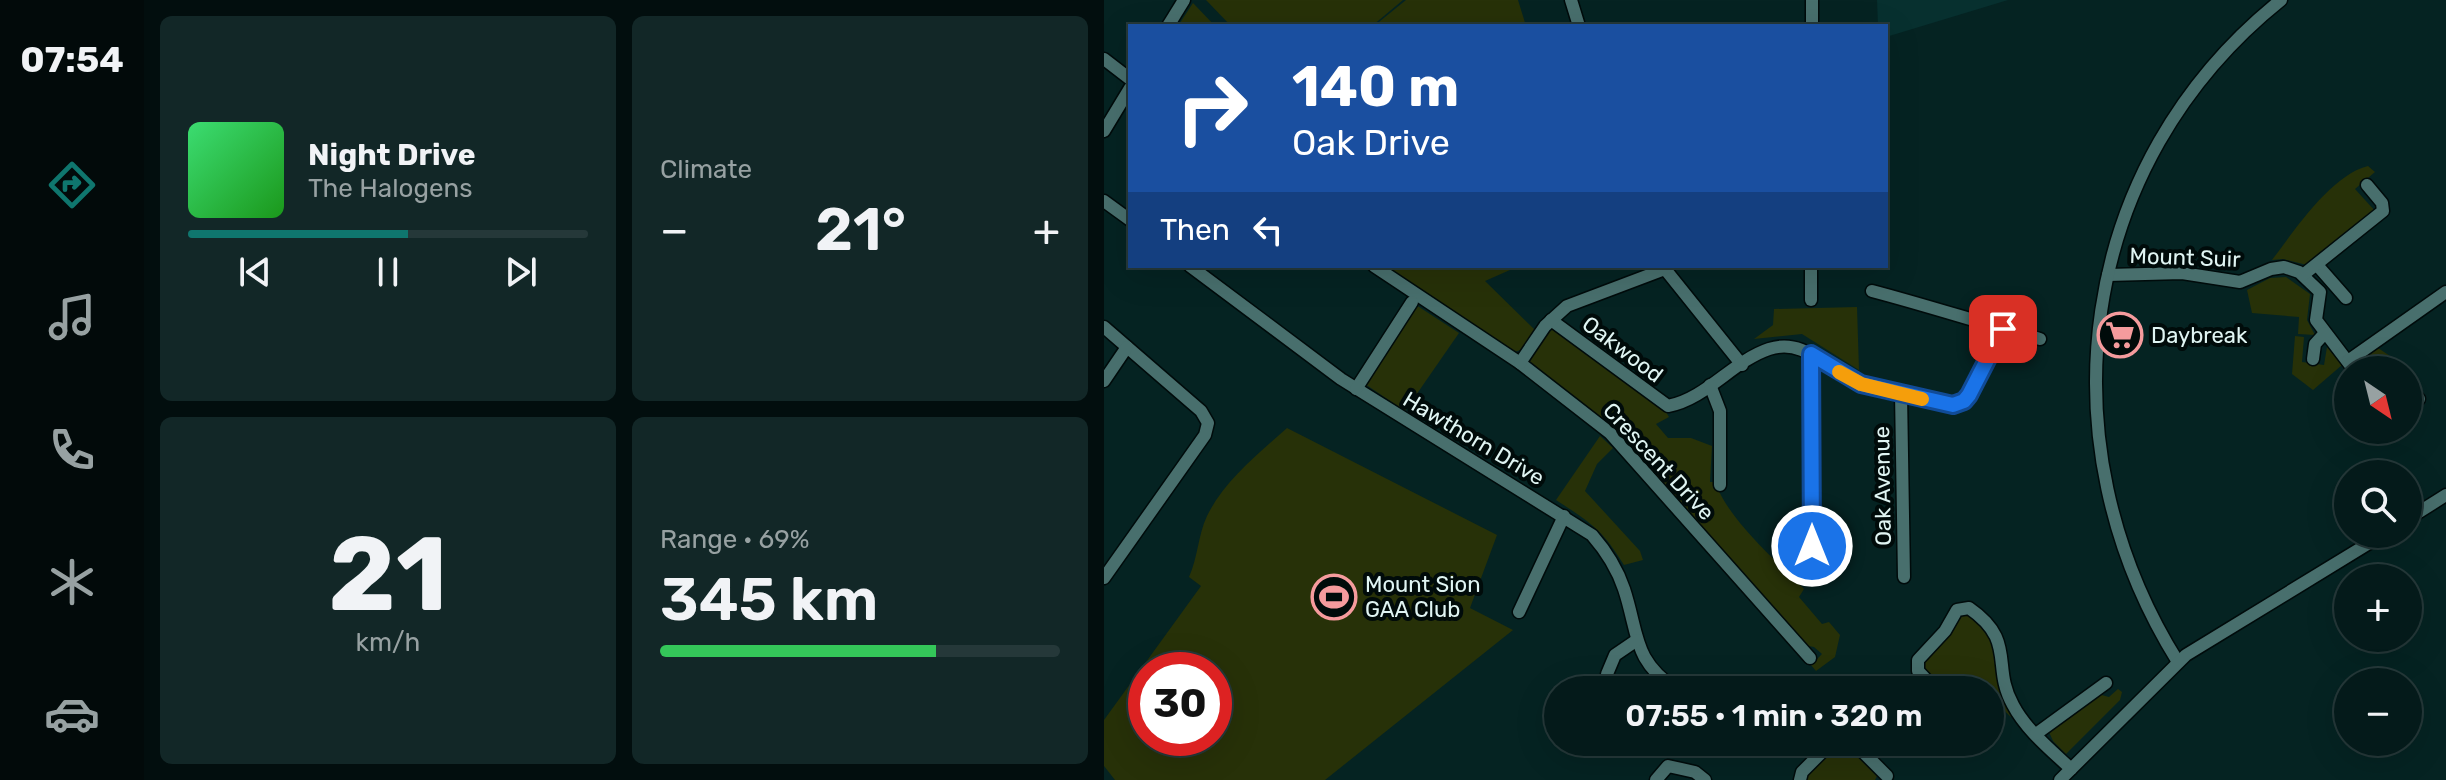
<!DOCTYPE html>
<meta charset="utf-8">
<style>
:root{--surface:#041a1a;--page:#122727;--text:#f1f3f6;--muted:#97a1a2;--line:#253839;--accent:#0f766e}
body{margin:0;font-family:Rubik,sans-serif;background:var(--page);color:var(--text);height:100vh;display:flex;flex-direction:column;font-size:30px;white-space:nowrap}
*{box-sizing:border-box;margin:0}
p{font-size:26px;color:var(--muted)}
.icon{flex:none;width:44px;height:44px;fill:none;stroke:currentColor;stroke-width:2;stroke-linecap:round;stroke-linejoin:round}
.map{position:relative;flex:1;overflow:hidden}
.panel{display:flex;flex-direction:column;gap:16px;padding:16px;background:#020e0e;width:960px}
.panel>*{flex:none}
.banner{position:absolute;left:24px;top:24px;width:760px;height:244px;border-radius:0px;box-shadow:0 8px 32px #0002,0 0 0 2px var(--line);background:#1a4fa0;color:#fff;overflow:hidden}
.needle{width:52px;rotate:145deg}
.tools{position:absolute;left:1230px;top:356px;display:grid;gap:16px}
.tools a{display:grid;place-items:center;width:88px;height:88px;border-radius:50%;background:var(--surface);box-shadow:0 8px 32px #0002,0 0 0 2px var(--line);font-size:40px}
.speed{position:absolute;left:24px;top:652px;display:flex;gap:16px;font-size:40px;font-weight:700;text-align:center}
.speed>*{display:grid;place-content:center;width:104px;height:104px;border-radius:50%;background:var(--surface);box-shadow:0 8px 32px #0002,0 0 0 2px var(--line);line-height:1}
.speed .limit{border:12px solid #d22;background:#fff;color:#111}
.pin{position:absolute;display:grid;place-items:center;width:68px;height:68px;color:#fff;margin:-34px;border-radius:16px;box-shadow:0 4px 12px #0006}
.me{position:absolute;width:88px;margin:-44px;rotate:0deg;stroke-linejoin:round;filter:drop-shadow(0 0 6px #0008)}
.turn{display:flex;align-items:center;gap:28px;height:168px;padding:0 32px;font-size:36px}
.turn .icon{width:104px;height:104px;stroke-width:2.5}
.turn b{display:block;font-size:56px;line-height:68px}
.then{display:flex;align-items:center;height:76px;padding:0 32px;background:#0003;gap:16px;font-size:30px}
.big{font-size:60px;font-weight:600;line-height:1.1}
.panel .widget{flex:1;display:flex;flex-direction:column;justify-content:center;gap:12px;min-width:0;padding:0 28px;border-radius:12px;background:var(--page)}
.panel .dial{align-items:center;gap:0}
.dial b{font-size:104px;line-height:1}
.song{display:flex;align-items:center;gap:24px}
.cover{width:96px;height:96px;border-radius:12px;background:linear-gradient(135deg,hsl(140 70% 55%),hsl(120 70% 35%))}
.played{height:8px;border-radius:4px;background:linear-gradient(90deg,var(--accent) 55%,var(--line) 55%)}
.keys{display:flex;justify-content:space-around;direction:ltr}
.heat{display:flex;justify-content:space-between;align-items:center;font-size:44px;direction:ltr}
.charge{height:12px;border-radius:6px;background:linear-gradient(90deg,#34c759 69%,var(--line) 0)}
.panel .tiles{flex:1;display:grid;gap:16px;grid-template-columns:repeat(2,1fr)}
.trip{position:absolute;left:440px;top:676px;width:460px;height:80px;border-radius:40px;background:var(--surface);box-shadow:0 8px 32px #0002,0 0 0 2px var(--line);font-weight:600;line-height:80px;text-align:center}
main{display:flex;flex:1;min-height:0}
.tabs{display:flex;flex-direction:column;width:144px;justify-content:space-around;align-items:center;background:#020a0a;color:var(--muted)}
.tabs .icon{width:56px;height:56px}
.tabs .selected{color:var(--accent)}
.tabs b{font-size:36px;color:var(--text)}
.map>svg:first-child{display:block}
.built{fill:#07302f}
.green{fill:#273108;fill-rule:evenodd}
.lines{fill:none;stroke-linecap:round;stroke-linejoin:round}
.minor-casing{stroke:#000b0b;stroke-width:15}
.minor{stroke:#486f6d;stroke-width:12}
.route-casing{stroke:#114b97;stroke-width:20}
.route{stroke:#1a73e8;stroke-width:14}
.slow{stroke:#f59e0b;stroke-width:14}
.labels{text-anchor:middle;stroke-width:8;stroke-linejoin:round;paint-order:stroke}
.street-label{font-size:22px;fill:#e0f5f3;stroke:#000b0a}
.poi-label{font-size:22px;fill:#e0f5f3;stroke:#000b0a;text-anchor:start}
</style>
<main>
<nav class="tabs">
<b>07:54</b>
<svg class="icon selected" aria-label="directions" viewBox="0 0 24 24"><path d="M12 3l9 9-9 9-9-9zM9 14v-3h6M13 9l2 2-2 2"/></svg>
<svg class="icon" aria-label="music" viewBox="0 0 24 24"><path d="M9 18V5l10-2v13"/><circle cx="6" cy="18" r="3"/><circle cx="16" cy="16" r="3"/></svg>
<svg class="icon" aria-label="phone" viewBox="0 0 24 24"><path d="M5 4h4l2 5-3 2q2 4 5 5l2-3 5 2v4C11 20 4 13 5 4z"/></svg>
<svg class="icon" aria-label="climate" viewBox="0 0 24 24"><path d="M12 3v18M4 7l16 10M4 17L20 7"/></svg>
<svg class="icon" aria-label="car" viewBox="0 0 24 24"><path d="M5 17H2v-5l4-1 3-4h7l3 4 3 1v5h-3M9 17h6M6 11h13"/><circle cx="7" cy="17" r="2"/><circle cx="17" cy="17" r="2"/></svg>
</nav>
<section class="panel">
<div class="tiles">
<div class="widget">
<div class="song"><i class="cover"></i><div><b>Night Drive</b><p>The Halogens</p></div></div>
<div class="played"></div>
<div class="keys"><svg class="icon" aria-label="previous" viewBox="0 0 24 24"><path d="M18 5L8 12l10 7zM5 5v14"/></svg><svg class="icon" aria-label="pause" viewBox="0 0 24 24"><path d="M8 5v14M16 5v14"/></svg><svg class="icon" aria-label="next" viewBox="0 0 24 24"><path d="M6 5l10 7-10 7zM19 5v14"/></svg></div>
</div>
<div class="widget"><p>Climate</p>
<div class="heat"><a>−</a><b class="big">21°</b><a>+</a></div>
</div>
<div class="widget dial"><b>21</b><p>km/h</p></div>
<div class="widget"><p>Range · 69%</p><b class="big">345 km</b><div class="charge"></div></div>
</div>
</section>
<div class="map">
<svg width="1342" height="780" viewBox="0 0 1342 780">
<rect width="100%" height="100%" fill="#052322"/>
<path class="built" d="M773,0H904L782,37V26H774Z"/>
<g class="green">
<path d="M102,0H299L268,26H127Z"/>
<path d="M302,0H414L422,26H270Z"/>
<path d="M89,3L111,26H74Z"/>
<path d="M1264,166L1271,172L1251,189L1272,212L1203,265L1179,259L1168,260C1190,231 1227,175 1264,166Z"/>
<path d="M278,266H415L381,281L431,330L420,349L410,352Z"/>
<path d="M1182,277L1206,294L1203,320L1211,335L1194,334L1195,317L1148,313L1143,290L1166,278Z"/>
<path d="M312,305L355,333L301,411L261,384Z"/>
<path d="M753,307L755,370L698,334L650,339L669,325L670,309Z"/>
<path d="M451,329L562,412L565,417L552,424L564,438H587L608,446L606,482H611C626,522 670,558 700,589L695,597L718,624L725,622L736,635L731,657L712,671L707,665L718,654L710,647L699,645L509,427L424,361L443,332Z"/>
<path d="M1191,336L1200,337L1198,362L1220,365L1223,347L1238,365L1209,390L1188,374Z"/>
<path d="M1274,348L1295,362L1296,370H1258V361Z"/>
<path d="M183,428L393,535L366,608L409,630L221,780H11L0,766V720L97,586L85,577C94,557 94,535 103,516C120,481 154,454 183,428ZM110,670V738H42V670Z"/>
<path d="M496,436L509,448L493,464L481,491L536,551L539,560L520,565C497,528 487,523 452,500Z"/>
<path d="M864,612L890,637L909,714L907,717L886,697V690H838L819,671L820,658L854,616Z"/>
<path d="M1014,689L1018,692L1016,700L962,754L949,741L945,732L961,716L994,694L1005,697Z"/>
<path d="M734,742H744L774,774L771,780H701L703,774Z"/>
</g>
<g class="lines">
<g class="minor-casing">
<g id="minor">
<path d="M467,0L475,26"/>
<path d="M64,26L80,0"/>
<path d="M708,26V0"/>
<path d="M0,59L26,79"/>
<path d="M0,131L26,88"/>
<path d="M0,201L26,220"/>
<path d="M1213,265L1242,298"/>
<path d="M86,266L237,379L488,535C502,551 513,568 520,589C535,634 528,660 573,690"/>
<path d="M270,266L416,363L506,433L706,658"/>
<path d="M561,269L638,365"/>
<path d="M1004,275L1078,273L1136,282L1167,269L1180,267L1195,272L1216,292L1212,320L1250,370"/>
<path d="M1199,275L1279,211L1278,203L1263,185"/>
<path d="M768,291C825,306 880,324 936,339"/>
<path d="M707,300V266"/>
<path d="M447,320L564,406C602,399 629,361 665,349C701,337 722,370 752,383C779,394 813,397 841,405L853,404L862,399L899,329"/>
<path d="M0,327L97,411L104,423L101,435L0,578"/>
<path d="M707,354L708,575"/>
<path d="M1209,359L1211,344L1221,333"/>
<path d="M1244,361L1342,292"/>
<path d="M416,363L441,326L463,306L561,269"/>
<path d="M0,381L23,347"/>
<path d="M606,385L616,411V485"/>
<path d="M252,389L308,302"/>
<path d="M797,393L800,577"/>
<path d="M1304,403L1315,399L1308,390"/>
<path d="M1304,519L1342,495"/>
<path d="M415,612L460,516"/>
<path d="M1074,662C937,443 972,164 1177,0"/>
<path d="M503,674L511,655L533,640"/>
<path d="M832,690L814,671V660L841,631L853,610L865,608C913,641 887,666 909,705C922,730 947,750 967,769"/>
<path d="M932,734L1002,683"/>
<path d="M749,742L783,776"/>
<path d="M552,780L564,766L591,772L601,780"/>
<path d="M696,780L698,772L728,742"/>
<path d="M956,780L1082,655L1280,534"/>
</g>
</g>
<use href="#minor" class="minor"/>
</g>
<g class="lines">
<g class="route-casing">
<path id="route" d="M708,546L707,354L757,384L849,405L860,401L865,395L899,329"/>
</g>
<use href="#route" class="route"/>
<path class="slow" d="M735,372L757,384L818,399"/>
</g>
<defs>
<g id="supermarket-ring" transform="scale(2.3)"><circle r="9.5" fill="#000b0a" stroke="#f59b9d" stroke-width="1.5"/><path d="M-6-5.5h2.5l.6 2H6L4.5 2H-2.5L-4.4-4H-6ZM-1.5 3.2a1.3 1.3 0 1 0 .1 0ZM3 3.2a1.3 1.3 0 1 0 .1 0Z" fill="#f59b9d"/></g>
<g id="stadium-ring" transform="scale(2.3)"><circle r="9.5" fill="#000b0a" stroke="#f59b9d" stroke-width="1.5"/><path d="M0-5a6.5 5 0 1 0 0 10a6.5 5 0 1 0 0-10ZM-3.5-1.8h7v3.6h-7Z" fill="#f59b9d"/></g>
</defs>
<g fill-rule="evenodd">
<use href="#supermarket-ring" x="1016" y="335"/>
<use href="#stadium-ring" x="230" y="597"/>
</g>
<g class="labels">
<g class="street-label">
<text transform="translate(1081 257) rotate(2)" y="8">Mount Suir</text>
<text transform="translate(519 349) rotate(37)" y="8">Oakwood</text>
<text transform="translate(370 438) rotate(31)" y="8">Hawthorn Drive</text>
<text transform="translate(555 461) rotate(47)" y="8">Crescent Drive</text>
<text transform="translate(778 486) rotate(-91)" y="8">Oak Avenue</text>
</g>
<g class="poi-label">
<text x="1047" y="343">Daybreak</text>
<text x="261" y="592">Mount Sion<tspan x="261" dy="25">GAA Club</tspan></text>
</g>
</g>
</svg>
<div class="tools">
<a><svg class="needle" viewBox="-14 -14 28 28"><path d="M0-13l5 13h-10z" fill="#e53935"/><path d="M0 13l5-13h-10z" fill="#97a1a2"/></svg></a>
<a><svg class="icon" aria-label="search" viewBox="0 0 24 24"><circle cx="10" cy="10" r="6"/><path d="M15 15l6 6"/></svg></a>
<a>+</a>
<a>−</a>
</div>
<div class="speed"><div class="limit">30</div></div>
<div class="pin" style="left:899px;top:329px;background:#d93025"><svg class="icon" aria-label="arrive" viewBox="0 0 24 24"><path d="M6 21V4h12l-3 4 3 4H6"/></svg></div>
<svg class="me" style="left:708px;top:546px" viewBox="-20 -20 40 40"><circle r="17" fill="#1a73e8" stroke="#fff" stroke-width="3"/><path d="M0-11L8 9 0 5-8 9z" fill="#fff"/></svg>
<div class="trip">07:55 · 1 min · 320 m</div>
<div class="banner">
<div class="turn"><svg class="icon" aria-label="right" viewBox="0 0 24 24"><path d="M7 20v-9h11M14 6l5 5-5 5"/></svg><div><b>140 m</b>Oak Drive</div></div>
<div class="then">Then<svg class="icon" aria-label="left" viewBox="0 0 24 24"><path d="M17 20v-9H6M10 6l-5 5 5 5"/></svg></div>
</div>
</div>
</main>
